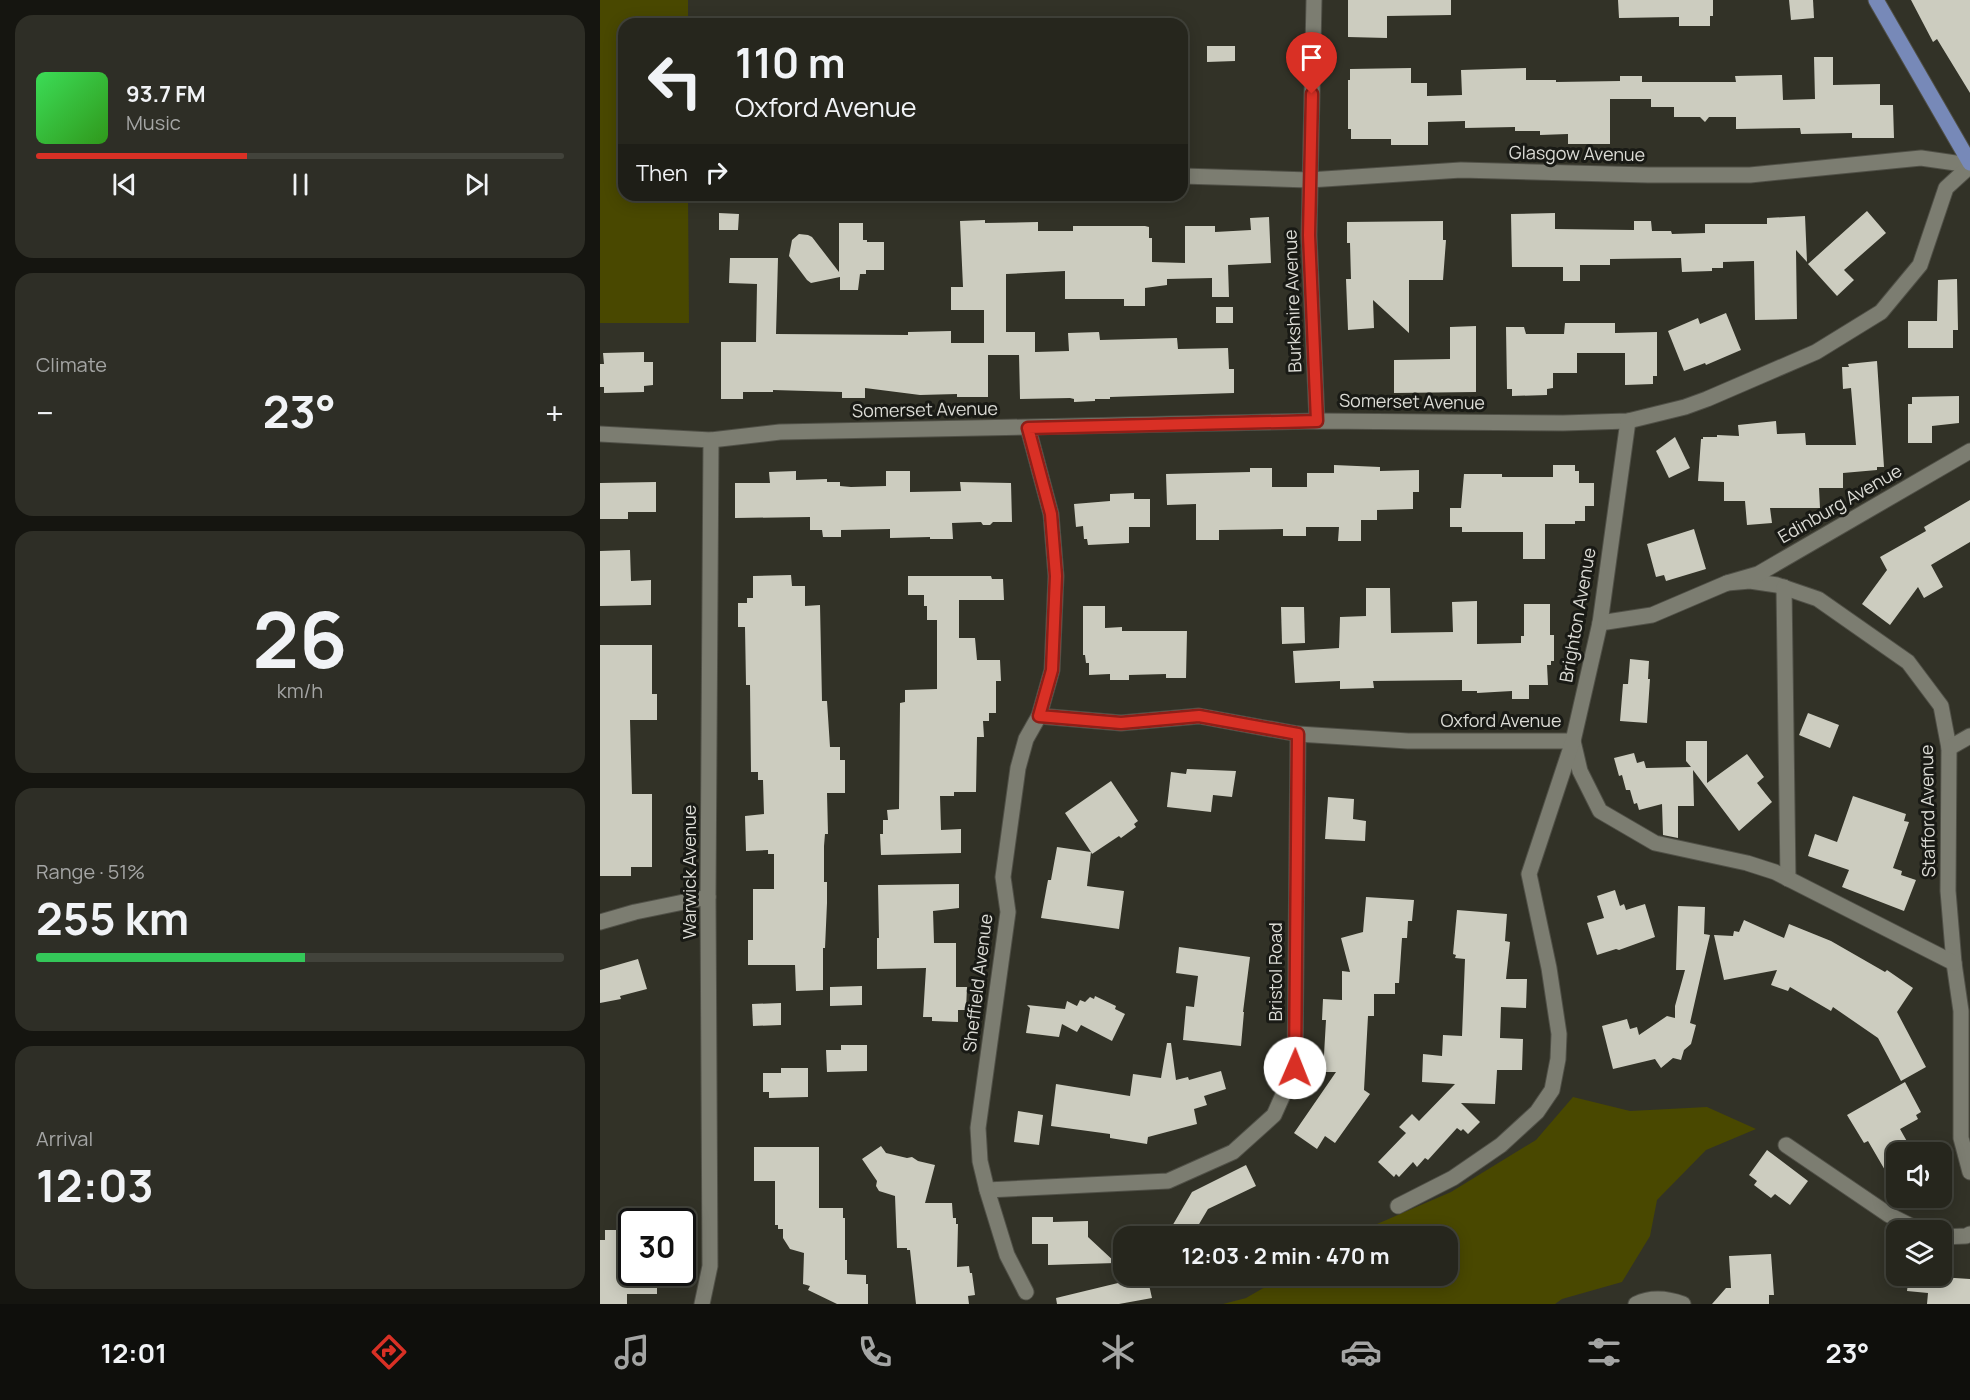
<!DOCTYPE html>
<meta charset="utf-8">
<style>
:root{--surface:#26261d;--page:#2e2e26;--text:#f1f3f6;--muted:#a4a5a4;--line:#42433b;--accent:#d93025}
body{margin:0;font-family:Manrope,sans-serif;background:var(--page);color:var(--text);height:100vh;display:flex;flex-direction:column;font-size:22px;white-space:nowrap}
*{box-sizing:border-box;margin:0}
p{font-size:20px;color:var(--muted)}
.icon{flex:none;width:33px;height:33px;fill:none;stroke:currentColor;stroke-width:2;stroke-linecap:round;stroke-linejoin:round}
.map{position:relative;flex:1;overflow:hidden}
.details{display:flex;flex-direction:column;gap:15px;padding:15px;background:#151510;width:600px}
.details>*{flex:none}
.guide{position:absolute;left:18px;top:18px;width:570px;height:183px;border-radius:18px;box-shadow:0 3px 15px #0003,0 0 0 2px var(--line);background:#26261d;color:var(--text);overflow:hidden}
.controls{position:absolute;left:1286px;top:1142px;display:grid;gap:12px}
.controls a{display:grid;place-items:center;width:66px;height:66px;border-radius:12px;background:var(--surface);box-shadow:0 3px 15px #0003,0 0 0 2px var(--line);font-size:30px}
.speed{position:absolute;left:18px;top:1208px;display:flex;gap:12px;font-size:30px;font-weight:700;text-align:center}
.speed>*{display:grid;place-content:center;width:78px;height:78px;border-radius:50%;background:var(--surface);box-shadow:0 3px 15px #0003,0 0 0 2px var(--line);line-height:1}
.speed .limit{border:3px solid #111;border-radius:9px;background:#fff;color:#111}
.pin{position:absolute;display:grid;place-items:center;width:51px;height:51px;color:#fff;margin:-62px -26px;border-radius:50% 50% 50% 0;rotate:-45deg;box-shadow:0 0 6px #0007}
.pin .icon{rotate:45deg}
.me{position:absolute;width:66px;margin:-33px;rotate:1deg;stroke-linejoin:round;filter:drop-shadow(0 0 4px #0008)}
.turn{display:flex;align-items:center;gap:21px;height:126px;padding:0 18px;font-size:27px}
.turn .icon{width:78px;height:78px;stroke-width:2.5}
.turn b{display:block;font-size:42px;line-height:51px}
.then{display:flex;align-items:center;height:57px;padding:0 18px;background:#0003;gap:12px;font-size:22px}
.big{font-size:45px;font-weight:700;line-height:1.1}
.details .card{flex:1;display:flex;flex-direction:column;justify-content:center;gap:9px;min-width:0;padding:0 21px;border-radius:18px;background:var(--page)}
.details .dial{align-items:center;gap:0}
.dial b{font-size:78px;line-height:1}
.song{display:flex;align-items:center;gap:18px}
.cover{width:72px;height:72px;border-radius:9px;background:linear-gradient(135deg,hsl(130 70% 55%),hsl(110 70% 35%))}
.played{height:6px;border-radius:3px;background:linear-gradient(90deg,var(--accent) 40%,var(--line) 40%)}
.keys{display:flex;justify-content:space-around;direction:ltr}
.heat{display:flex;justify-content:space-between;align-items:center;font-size:33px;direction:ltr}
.charge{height:9px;border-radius:4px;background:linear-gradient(90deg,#34c759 51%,var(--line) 0)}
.trip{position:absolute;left:513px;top:1226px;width:345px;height:60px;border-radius:18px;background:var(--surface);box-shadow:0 3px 15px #0003,0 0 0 2px var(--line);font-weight:700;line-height:60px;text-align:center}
.dock{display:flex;height:96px;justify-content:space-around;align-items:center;background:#0f0f0c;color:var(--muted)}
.dock .icon{width:42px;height:42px}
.dock .current{color:var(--accent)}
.dock b{font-size:27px;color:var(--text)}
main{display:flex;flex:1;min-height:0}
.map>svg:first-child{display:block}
.green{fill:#494800}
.building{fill:#ccccbf}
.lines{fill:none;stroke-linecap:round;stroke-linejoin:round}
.minor-casing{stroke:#505047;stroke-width:17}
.major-casing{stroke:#505047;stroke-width:17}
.minor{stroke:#7c7d71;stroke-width:15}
.major{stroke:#7789b8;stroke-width:15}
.route-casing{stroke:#8d1f18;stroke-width:15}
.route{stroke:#d93025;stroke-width:10}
.labels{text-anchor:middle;stroke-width:6;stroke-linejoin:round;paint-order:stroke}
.street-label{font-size:18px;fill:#dbdbd5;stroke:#191a15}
</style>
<main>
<section class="details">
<div class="card">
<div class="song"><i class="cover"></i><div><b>93.7 FM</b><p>Music</p></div></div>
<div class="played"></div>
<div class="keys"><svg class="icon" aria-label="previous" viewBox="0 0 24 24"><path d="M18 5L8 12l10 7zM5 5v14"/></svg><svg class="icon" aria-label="pause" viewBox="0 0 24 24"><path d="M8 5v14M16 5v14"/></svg><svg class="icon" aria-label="next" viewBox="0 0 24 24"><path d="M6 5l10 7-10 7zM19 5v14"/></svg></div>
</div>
<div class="card"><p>Climate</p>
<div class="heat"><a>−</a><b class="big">23°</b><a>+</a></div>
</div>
<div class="card dial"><b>26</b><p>km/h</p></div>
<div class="card"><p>Range · 51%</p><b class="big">255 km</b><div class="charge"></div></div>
<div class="card"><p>Arrival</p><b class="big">12:03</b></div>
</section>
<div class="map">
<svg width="1370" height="1304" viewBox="0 0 1370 1304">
<rect width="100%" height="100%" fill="#323227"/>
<g class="green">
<path d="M0,0H88V24H24V195H88L89,323H0Z"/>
<path d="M973,1097L1030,1111L1107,1107L1156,1129L1106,1150L1057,1200L1050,1236L1022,1282L962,1299L955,1304H623L646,1298L686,1275H848V1236H755L777,1224L851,1192L936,1140Z"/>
</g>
<g class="building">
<path d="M748,0H851V15L787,16V38L748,37Z"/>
<path d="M1018,0H1113V16H1110V26H1079V17L1019,18Z"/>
<path d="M1189,0H1213L1214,18L1191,20Z"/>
<path d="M1311,0H1370V93L1337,39L1333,42Z"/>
<path d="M607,46H635V61L607,62Z"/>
<path d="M1214,57H1233V85L1280,84V105H1293L1294,138H1252V133L1201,134L1200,128L1136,129V117H1109L1105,122L1100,117H1074V107H1051V99H1010V144H968V134L940,135V131H915V127L865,128V121L828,122V145H791V139H751V129H748V80H750V69L811,68V83H827V96L862,95L861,70L926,68V80H956V82L1020,81V76H1042V82H1136L1135,76L1182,75L1183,100L1215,99Z"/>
<path d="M1267,211L1286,233L1244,270L1254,280L1237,296L1208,264Z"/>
<path d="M119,213L139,214L138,230H119Z"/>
<path d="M955,213V229L1034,230V221H1051L1052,231H1071L1072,234L1105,233V224H1167V218L1205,216L1207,262L1196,250L1197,319L1155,320L1154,261L1123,262V268H1112V271L1082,272L1081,258L1010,259V265H980V281H963V267H912L911,214Z"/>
<path d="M669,217L671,263L628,265L629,297H612V278L567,279V285L545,288V306H524V299H465V271L406,274V332H435V352L469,351L468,333L499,332L500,340L577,338L578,349L628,348L629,369H634V393L510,397V399H495V401L474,402V399L470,398L420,399L419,355H388V397H357V394L320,395L265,388V398H242V392L173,390V392H143V399H121V342H156L157,284L129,283L130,258H178L176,334L308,335V332L351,331V343H384V310H351V287H363L360,221L385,220V223L438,222V231H473V226H545L549,227V238H552V262L585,263V226H615V232L651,230L650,218Z"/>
<path d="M843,221V240H846L843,280H809V333L773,300L774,328L748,330L746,279H751L750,243H747V222Z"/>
<path d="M239,223H263V240H267V242H284V270H266V274H260L258,290H240V277L211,283L207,280L189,256L192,240L199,234L208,235L212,237L239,272Z"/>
<path d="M1357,279L1358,330H1353V348H1308V321H1337L1338,280Z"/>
<rect x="616" y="307" width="17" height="16"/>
<path d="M1126,313L1141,350L1106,365L1105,363L1084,371L1068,331L1098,318L1100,324Z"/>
<path d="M965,323H1015V333L1057,332V376H1053V384L1025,385V353H977V373H953V388L947,389V395L912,396V389H907L906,327H924L926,334H964Z"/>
<path d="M876,326V392L794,393V360L850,359V327Z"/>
<path d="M44,352V362H53V385L44,386V392L4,393V387H0V364H4L3,353Z"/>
<path d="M1277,361L1284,467H1277V470L1243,473V488H1219L1220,508H1170L1172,523L1147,525L1145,501H1124V482L1098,481L1101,439H1103V437H1117V435L1139,436L1138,425L1176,421L1177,434L1205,433L1206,445H1256L1251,388L1243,389L1242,367H1249L1248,364Z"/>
<path d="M1359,396V423L1332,426V443H1308V404H1312V397Z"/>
<path d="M1075,437L1090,468L1069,478L1056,451Z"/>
<path d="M734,465L780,467V471L819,470V492H813V509L777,510V520H761V541H738L739,527H706V536H683V529L619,530V540H596V504L567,505L566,474L650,472V468H672V487H707V473H734Z"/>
<path d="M953,465H975V471H979V483H994V506H985V521H975V524H945V559H923V532H862V527H850V508H861L864,474H902V477H953Z"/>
<path d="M196,471V480L227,479V482H240V486L251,487L286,486V471H310V492L361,491L360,482L411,483L412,522H393L390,525H383L381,522L352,523L353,539H330V537L290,538V529L241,530V537H223L222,530H210V517L135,518V483H170L169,472Z"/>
<path d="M56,482V512H28V519H0V483Z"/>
<path d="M534,493V499H550V527H529V543L488,545L487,539H484L483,526L476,527L474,504L510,501V494Z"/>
<path d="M1370,500V542L1331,565L1343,587L1324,598L1318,587L1290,625L1262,604L1287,570L1280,557L1326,531L1324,527Z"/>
<path d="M1094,529L1106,569L1066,581L1064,575L1056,577L1047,544Z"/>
<path d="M30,550L31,581L51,580V605L0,606V551Z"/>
<path d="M191,575L192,586H205V606L220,605L222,701H227L230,747H240V760H245V793H227L228,834H225L224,846V882H227V903L225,948H223V990L196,991L195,965H148V940H153V889H174V854H168V850L146,851L145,816L164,814L163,780H158V772H151L150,685H146L145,627H138V603H147V598H153V576Z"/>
<path d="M308,576H391L392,579H403L404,600H359V638H375L377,660H400L401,681H396V713H389V721H383L384,737H377L376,792H354V796H340L341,830L361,829V853L281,855L280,834H283V820H288L287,810L299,809L300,703L305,702V690L337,689V620H327V606H324V595H308Z"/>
<path d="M766,588H790L791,633L853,632L852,602L877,601V644L921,643V636H924V604H950V635H954V661H951V665H947L948,685H929V699H912V691L877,693V691H862V680L773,681L774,688L740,689V681L695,683L693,651L739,648L740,617L766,616Z"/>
<path d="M483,606H505V628L522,627V631H587L586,678H566V674L529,675V680H510V674L489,675V663H486L485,655H483Z"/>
<path d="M681,607H704L705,643L682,644Z"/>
<path d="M0,645H52V694H57V720H30L32,794H52V867H31V876H0Z"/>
<path d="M1030,659L1049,661L1048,679H1050L1047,723L1020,721L1023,684H1028Z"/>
<path d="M1208,713L1239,725L1230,748L1199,735Z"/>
<path d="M1086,741H1107V783L1147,754L1164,777L1157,783L1172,802L1139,831L1093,770L1094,806H1078V838L1063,835L1062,804L1039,810L1037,803L1034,804L1030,790H1026L1022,775L1019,776L1014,758L1034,753L1037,763L1044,761L1046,768L1091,767L1086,761Z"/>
<path d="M587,769L636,771L632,797L613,795L611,812L567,807L571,772L586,774Z"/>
<path d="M511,781L538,821L534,824L536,827L521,838L519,836L492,854L491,852L487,886L524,891L519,929L441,918L448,880H451L457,847L491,852L465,813Z"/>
<path d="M1253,796L1306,814L1304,821L1309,822L1293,868L1302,871L1301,875L1316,880L1304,911L1242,887L1249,870L1208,856L1215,834L1237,842Z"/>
<path d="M728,797L754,799L753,819L766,821L765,841L725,839Z"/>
<path d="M359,884V908L333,911L334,943H356V987H367L366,1010H358V1022L332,1021V1017H323L326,968L277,969V938H279L278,885Z"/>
<path d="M1015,890L1020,906L1024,904L1026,910L1045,904L1055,937L1019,950L1016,949L997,955L987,923L1004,918L997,896Z"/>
<path d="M766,897L814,900L812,921H808L807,938H802L799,983H795V994H774V1016H768L764,1090L770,1094L735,1143L725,1136L717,1149L694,1133L736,1072H723L726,1020H722L723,999L742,1000V971L750,972L741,938L763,932Z"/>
<path d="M1078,906L1105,907L1104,934L1110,935L1090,1023L1096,1025L1091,1044L1084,1050L1081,1060L1073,1058L1061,1068L1055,1059L1013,1069L1002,1026L1027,1019L1030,1029L1037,1027L1039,1035L1067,1016L1075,1018V1006L1085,970H1076Z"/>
<path d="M857,910L907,914L905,941L910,942L906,979H927L926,1008L901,1007L900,1038L923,1039L922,1070H897L895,1104L861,1103L880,1122L868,1134L863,1129L861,1131L857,1128L828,1160L825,1158L817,1167L813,1162L799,1177L796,1174L794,1177L778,1162L806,1133L799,1127L812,1114L819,1121L855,1084L822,1082L823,1054L842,1056L843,1035L862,1036L865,959L855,958L856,955L853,954Z"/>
<path d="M1144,920L1184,938L1189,924L1231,941L1285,972L1287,970L1313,988L1297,1012L1326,1067L1301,1081L1278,1038L1233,1007L1231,1011L1190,987L1188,991L1171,985L1177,970L1124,980L1114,935L1133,936L1134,931L1139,932Z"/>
<path d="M579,947L650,957L643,1012H644L641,1046L583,1040L586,1006L594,1007L598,976L576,973Z"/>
<path d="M38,959L47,989L20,996L21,999L0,1003V970Z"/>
<path d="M262,986V1005L230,1006V987Z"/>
<path d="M495,996L516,1006L515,1009L525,1014L512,1041L481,1025L477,1032L462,1024L459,1037L426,1033L430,1008L427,1005L465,1009L467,1001L477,1006L480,1000L485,1002L490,997L494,999Z"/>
<path d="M181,1003V1025L153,1026L152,1004Z"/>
<path d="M567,1043H571L576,1080L588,1077L589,1080L621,1071L626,1089L604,1096L607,1105L594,1109L597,1124L548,1137L547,1144L510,1138V1134L451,1126L456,1084L530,1096L533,1074L561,1078Z"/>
<path d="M241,1045H267V1071L227,1072L226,1050H241Z"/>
<path d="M181,1068H208V1097L169,1098V1092H163V1073H181Z"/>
<path d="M1305,1082L1321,1112L1316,1115L1318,1119L1300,1129L1313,1152H1296V1189L1268,1141L1264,1143L1247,1115Z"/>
<path d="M418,1111L443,1115L439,1145L414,1142Z"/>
<path d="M281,1146L286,1153L307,1158L312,1157L318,1161L335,1165L325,1203H352L353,1218H356V1224H358L357,1267L369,1266L370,1273H372L375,1295L368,1296L369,1304H316L310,1250H307V1248H297L295,1196L279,1191L276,1186L277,1181L262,1159Z"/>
<path d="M154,1147H219V1208H243V1218H245V1260H247V1274L266,1275V1284H268V1304H237L208,1290L210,1286L203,1284L204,1253L190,1249L183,1238V1229H178V1225H175V1181H154Z"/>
<path d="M1167,1150L1208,1181L1190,1205L1175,1194L1171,1198L1154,1185L1157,1181L1149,1175Z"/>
<path d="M646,1165L656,1186L608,1209L592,1236H585L571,1228L592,1192Z"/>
<path d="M432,1217H453V1222L488,1221V1237L516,1263L448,1265V1244H432Z"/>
<path d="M5,1230H25V1233H32V1272H57V1294H27V1304H0V1240H5Z"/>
<path d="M1171,1254L1174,1295H1169V1304H1112L1126,1288H1131L1129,1256Z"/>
<path d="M1309,1275L1370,1279V1304H1327L1328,1293L1307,1291Z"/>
<path d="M547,1276L552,1298L519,1304H457L456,1298Z"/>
</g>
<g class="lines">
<g class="minor-casing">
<g id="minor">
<path d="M714,0L709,235L717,421"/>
<path d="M582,176L709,180L861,170L1048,175H1150L1321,158L1370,165"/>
<path d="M0,434L111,440L180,432L717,421L963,423L1028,421L1085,407L1107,399L1216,352L1281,312L1320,265L1346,188L1370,166"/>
<path d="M1127,583L1150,581L1177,585L1218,599L1308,662L1341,706L1349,748L1348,891L1354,963L1361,1011V1138L1370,1172"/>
<path d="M1184,587L1188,879"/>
<path d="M1000,623L1052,615L1127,583L1158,574L1370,451"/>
<path d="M439,716L521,723L599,716L698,734L808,741H973L980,771L1000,811L1055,843L1147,863L1175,872L1354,963"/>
<path d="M1349,748L1370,736"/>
<path d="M0,922L35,912L108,897"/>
<path d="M1186,1145L1289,1215L1319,1230"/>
<path d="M387,1190L568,1181L633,1152L674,1115L695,1068L698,734"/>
<path d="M798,1206L853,1178L901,1145L937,1112L952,1090L958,1059L959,1034L949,968L929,874L973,741L1000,623L1028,421"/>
<path d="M1341,1237L1366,1236L1370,1234"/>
<path d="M426,1292L407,1255L387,1190L380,1161L378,1128L408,912L403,877L418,768L426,739L439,716L452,670L456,576L451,514L428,428"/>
<path d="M102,1304L110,1266L108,897L111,440"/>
<path d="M1036,1304C1052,1296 1067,1298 1083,1304"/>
</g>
</g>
<g class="major-casing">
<path id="major" d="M1276,0L1370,163"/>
</g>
<use href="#minor" class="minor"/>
<use href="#major" class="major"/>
</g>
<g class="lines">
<g class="route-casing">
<path id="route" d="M695,1068L698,734L599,716L521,723L439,716L452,670L456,576L451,514L428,428L717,421L709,235L712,94"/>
</g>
<use href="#route" class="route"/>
</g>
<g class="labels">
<g class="street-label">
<text transform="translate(977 154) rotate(1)" y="6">Glasgow Avenue</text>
<text transform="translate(693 301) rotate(-92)" y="6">Burkshire Avenue</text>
<text transform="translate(812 402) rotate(1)" y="6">Somerset Avenue</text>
<text transform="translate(325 410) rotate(-1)" y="6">Somerset Avenue</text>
<text transform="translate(1240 504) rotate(-30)" y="6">Edinburg Avenue</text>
<text transform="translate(978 615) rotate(-80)" y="6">Brighton Avenue</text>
<text x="901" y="727">Oxford Avenue</text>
<text transform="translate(1328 811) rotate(-91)" y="6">Stafford Avenue</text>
<text transform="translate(90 872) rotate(-90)" y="6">Warwick Avenue</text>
<text transform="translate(676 972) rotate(-90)" y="6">Bristol Road</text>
<text transform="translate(378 983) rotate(-83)" y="6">Sheffield Avenue</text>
</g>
</g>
</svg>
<div class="controls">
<a><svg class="icon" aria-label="sound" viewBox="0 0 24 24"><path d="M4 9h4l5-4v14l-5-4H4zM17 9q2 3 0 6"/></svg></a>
<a><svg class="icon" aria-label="layers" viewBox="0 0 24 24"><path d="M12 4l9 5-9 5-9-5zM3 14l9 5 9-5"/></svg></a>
</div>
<div class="speed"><div class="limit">30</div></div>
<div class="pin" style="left:712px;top:94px;background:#d93025"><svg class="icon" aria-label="arrive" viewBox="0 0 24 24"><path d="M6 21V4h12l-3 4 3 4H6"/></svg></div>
<svg class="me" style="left:695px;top:1068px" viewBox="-20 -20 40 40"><circle r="19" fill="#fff"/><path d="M0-13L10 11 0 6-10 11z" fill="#d93025"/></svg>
<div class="trip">12:03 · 2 min · 470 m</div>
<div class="guide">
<div class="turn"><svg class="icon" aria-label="left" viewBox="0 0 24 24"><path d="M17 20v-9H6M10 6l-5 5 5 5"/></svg><div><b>110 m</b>Oxford Avenue</div></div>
<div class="then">Then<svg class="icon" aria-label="right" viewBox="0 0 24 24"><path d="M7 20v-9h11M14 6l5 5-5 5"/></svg></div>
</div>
</div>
</main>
<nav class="dock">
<b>12:01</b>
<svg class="icon current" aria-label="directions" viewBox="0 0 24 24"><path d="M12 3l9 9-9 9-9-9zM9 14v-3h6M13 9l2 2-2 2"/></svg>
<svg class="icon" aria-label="music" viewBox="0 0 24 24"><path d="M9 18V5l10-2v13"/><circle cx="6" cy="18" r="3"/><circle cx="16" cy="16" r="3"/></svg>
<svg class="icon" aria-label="phone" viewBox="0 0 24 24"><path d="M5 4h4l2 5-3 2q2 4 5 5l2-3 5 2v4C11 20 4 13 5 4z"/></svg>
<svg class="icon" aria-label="climate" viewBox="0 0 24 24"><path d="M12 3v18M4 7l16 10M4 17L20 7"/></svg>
<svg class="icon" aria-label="car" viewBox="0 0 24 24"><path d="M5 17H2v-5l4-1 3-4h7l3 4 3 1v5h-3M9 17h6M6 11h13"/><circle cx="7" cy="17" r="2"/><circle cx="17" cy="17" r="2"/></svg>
<svg class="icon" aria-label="filters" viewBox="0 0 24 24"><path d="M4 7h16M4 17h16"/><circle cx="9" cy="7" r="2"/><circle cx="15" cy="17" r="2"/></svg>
<b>23°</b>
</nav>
